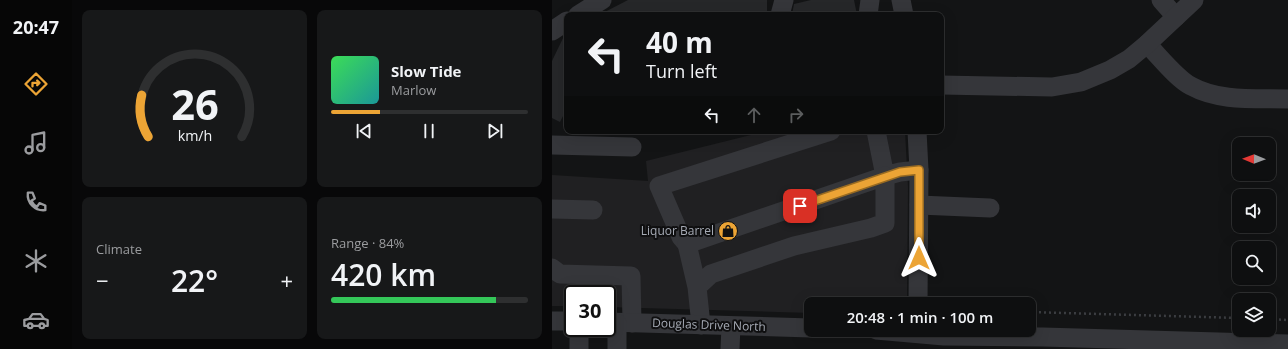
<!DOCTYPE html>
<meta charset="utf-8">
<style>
:root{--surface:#0e0f10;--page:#171819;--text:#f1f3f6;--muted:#9b9c9f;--line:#2e2f30;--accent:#eca435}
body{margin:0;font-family:"Open Sans",sans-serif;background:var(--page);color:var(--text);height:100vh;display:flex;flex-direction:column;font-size:15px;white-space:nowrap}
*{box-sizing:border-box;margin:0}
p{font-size:13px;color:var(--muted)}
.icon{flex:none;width:22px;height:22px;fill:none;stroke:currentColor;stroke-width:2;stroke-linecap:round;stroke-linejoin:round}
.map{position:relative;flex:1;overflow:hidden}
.details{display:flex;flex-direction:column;gap:10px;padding:10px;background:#080809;width:480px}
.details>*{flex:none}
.top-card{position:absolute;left:12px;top:12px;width:380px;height:122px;border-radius:8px;box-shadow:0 4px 16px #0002,0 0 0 1px var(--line);background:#0e0f10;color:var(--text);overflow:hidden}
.needle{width:26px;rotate:271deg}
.controls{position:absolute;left:680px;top:137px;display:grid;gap:8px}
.controls a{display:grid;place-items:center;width:44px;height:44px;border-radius:8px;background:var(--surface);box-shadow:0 4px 16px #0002,0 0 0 1px var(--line);font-size:20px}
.speed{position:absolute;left:12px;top:285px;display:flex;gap:8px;font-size:20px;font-weight:700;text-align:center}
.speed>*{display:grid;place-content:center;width:52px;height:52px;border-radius:50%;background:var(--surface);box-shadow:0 4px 16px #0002,0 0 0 1px var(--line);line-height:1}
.speed .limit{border:2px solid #111;border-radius:6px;background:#fff;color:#111}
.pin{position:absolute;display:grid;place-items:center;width:34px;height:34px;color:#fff;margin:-17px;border-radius:8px;box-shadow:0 2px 6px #0006}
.me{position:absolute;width:44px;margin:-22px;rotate:0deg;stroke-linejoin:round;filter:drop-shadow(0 0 3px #0008)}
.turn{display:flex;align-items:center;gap:14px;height:84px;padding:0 16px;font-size:18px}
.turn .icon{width:52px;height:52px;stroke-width:2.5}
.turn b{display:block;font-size:28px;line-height:34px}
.lanes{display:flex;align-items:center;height:38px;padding:0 16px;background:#0003;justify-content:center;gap:20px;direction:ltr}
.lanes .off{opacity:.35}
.big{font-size:30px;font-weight:600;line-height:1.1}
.details .tile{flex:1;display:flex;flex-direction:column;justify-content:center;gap:6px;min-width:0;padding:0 14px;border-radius:8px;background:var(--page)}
.details .dial{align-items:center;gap:0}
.dial svg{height:104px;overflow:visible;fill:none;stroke:var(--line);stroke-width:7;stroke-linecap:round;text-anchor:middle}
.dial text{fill:var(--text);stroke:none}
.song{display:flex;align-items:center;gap:12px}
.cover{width:48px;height:48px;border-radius:6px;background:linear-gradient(135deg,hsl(130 70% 55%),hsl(180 70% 35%))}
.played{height:4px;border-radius:2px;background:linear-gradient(90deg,var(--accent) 25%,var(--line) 25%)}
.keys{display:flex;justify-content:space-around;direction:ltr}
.heat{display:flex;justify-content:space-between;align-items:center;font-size:22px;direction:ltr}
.charge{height:6px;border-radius:3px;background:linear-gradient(90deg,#34c759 84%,var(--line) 0)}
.details .tiles{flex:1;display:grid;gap:10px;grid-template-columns:repeat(2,1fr)}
.trip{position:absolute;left:252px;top:297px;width:232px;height:40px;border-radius:8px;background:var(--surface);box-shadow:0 4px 16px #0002,0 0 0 1px var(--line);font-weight:600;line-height:40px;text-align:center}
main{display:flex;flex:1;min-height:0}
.tabs{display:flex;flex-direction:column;width:72px;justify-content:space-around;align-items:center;background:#060606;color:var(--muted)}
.tabs .icon{width:28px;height:28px}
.tabs .on{color:var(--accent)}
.tabs b{font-size:18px;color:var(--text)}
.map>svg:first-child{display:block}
.built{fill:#202022}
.building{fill:#262729}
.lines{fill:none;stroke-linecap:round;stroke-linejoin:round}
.path{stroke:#3b3d41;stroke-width:2.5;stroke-dasharray:2 3;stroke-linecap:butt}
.minor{stroke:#35363a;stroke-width:19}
.route-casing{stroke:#996b22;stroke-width:10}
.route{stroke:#eca435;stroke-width:7}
.labels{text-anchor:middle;stroke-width:4;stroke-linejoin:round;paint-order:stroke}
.poi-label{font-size:12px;fill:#a6abb5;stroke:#0f0f10;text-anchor:end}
.street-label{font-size:12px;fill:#a6abb5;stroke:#0f0f10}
</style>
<main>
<nav class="tabs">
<b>20:47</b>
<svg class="icon on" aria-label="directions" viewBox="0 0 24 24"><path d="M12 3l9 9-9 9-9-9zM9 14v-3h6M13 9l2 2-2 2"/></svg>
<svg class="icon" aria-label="music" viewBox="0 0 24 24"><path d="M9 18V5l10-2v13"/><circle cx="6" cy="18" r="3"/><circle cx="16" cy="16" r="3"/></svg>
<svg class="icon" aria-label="phone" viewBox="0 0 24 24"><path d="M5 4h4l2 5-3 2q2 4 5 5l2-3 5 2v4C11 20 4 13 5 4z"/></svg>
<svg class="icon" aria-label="climate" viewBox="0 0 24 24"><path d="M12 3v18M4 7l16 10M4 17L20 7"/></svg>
<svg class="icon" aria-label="car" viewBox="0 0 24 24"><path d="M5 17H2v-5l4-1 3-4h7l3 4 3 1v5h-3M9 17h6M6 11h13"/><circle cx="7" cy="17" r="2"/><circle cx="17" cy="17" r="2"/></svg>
</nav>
<section class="details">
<div class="tiles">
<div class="tile dial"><svg viewBox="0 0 100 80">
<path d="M14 69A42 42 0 1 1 86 69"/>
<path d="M14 69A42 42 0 0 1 9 37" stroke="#eca435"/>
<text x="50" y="56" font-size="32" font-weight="700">26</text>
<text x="50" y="72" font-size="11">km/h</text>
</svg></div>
<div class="tile">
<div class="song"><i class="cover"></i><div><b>Slow Tide</b><p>Marlow</p></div></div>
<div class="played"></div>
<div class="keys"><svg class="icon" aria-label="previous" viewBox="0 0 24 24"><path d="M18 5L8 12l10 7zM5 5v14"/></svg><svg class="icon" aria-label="pause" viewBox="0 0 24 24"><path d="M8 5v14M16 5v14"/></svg><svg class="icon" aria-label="next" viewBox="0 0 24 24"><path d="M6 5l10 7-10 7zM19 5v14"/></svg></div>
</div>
<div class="tile"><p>Climate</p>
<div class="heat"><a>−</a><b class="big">22°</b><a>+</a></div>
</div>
<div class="tile"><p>Range · 84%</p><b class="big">420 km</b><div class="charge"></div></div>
</div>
</section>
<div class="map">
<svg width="736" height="349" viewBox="0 0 736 349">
<rect width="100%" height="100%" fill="#131415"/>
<path class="built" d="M215,131H353L356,187L355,304H259V313L55,307V294H21V306H0V175L96,181L94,161Z"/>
<g class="building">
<path d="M76,0H215V13L47,15Z"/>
<path d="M259,0H302L305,15H240L242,4Z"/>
<path d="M15,34V108L8,122L0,118V61L12,36Z"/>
</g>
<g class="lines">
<g class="path">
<path d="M477,312L687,318"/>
<path d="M717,319L736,320"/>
</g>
<g class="minor">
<path d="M349,0L352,15"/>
<path d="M609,0L624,17"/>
<path d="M26,15L50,0"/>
<path d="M228,15L232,0"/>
<path d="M316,15L318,0"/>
<path d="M0,31L15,21"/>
<path d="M595,44C607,56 625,79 639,86C668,102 704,98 736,99"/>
<path d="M389,85L500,87L529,82L558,70L577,59L595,44L642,0"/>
<path d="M324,131L333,176L348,172L367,170"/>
<path d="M365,131L367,170L366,304"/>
<path d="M0,145L80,147"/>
<path d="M367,205L438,208"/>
<path d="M0,209L41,210"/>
<path d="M135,244L129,237L107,186L279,131"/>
<path d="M0,268L8,274L79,276L80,323"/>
<path d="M145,287L135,244L333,176V223L319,228L242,246L159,274L145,287L149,325"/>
<path d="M0,321H21"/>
<path d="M55,322L259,328"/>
<path d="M324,330L392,336L491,337L736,344"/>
<path d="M27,349V328"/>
<path d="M65,349V323"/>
<path d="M178,349L179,326"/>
</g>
</g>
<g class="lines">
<g class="route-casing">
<path id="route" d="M248,206L348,172L367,170V258"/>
</g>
<use href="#route" class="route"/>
</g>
<defs>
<g id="shop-disc" transform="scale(1)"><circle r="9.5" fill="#eca435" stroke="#0f0f10"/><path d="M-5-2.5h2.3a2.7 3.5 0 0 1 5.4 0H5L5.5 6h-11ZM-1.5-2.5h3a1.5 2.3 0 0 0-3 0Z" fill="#111"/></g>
</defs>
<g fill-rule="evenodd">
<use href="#shop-disc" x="176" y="231"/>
</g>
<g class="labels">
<g class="poi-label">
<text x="162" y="235">Liquor Barrel</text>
</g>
<g class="street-label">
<text transform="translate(157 325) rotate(2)" y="4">Douglas Drive North</text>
</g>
</g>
</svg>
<div class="controls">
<a><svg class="needle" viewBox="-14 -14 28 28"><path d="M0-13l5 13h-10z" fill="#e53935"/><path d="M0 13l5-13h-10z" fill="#9b9c9f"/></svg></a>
<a><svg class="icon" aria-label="sound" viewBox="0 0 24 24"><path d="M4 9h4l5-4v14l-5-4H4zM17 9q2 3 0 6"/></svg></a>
<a><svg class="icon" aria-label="search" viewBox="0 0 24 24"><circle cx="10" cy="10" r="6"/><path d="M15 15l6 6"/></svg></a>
<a><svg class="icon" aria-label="layers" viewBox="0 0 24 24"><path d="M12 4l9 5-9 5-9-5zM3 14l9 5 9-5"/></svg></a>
</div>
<div class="speed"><div class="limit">30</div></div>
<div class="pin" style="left:248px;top:206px;background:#d93025"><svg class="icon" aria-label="arrive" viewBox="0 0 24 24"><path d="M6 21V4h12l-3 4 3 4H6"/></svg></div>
<svg class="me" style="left:367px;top:258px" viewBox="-20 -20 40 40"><path d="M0-17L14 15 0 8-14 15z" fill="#eca435" stroke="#fff" stroke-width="4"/></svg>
<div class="trip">20:48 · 1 min · 100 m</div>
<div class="top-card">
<div class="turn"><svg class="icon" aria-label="left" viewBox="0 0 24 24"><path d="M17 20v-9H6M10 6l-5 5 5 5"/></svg><div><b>40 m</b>Turn left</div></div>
<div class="lanes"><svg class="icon" aria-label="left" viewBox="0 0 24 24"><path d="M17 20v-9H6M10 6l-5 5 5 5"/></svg><svg class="icon off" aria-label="ahead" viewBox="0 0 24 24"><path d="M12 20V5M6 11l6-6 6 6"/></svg><svg class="icon off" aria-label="right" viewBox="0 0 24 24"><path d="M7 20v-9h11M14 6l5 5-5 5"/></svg></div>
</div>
</div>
</main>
